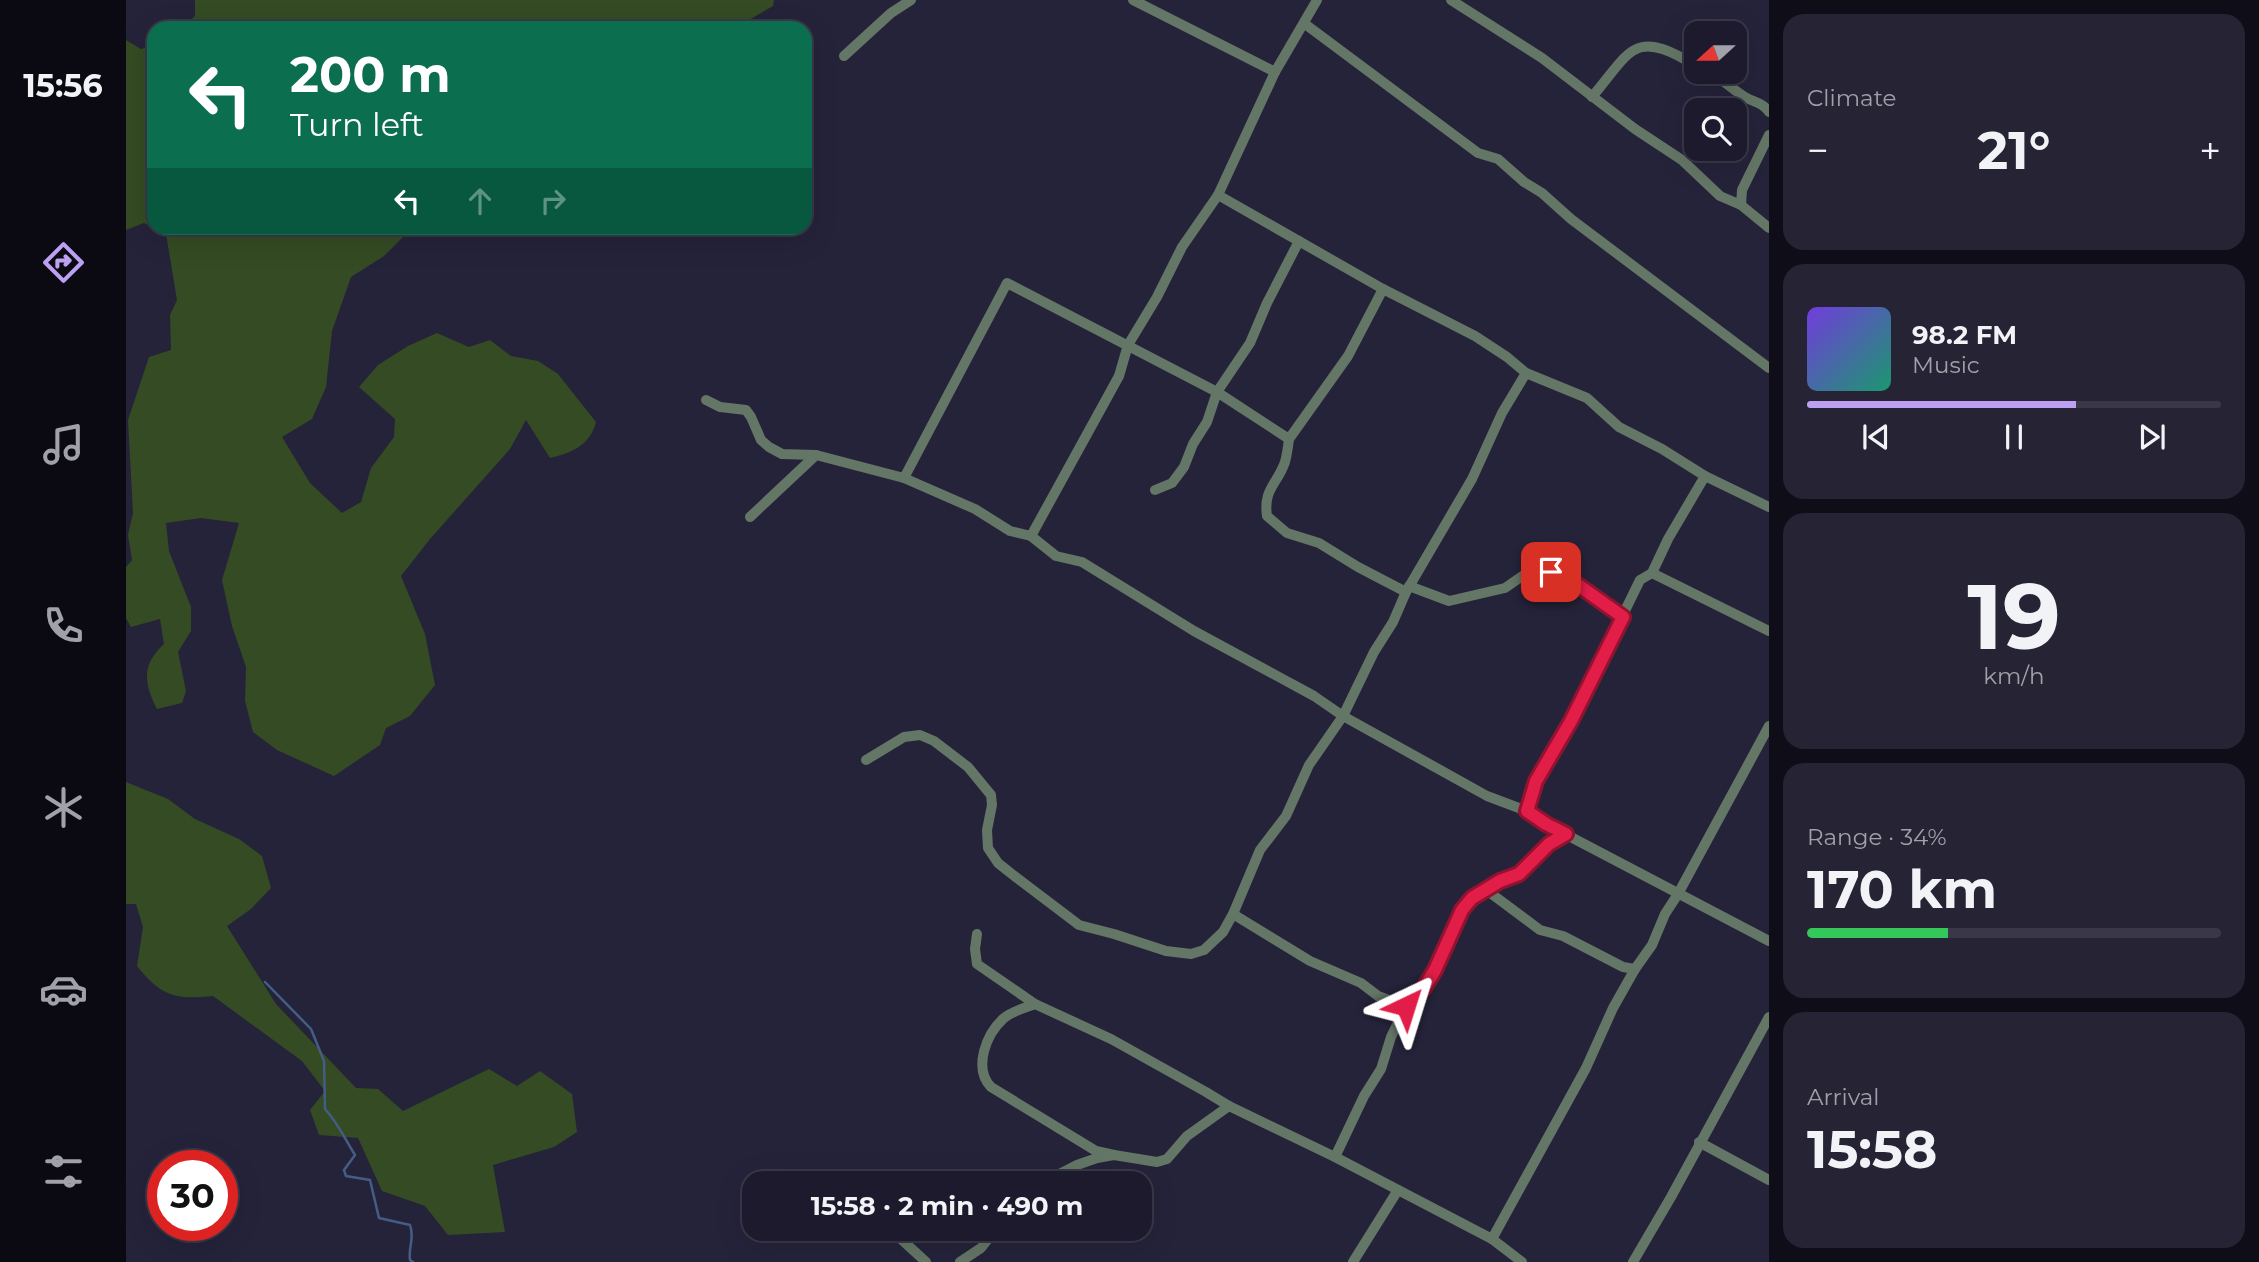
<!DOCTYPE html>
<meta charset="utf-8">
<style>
:root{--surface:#1c1a2c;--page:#252334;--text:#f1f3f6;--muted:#a0a1a9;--line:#3a3848;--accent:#bca0f2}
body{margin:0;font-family:Montserrat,sans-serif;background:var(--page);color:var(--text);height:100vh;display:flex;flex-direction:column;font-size:26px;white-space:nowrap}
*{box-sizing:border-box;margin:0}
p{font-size:23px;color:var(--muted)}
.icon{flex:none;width:38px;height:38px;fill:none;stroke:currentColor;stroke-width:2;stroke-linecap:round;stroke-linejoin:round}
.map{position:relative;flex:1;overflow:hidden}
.sheet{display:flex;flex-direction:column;gap:14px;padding:14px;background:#0f0e18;width:490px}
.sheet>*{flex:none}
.banner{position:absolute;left:21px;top:21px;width:665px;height:214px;border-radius:21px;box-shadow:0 7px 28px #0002,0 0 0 2px var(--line);background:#0b6e4f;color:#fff;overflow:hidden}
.needle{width:46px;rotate:249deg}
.fabs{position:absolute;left:1558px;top:21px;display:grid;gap:14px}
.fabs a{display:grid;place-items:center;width:63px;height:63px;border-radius:14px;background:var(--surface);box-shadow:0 7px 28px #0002,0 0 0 2px var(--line);font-size:35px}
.speed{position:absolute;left:21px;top:1150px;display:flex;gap:14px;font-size:35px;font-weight:700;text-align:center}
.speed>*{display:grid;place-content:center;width:91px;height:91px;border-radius:50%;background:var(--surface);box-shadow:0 7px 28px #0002,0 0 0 2px var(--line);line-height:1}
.speed .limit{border:10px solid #d22;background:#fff;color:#111}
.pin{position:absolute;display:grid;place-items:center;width:60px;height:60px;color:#fff;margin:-30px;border-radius:14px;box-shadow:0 4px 10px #0006}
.me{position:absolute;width:77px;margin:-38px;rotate:41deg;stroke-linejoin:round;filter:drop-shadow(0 0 5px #0008)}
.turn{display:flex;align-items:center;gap:24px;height:147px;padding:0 28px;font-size:32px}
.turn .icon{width:91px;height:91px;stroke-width:2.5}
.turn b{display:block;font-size:49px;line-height:60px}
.lanes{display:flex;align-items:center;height:66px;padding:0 28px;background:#0003;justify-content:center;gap:35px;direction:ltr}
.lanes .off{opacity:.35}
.big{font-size:52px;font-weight:700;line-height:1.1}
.sheet .tile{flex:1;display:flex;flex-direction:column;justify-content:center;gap:10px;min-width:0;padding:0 24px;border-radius:21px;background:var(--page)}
.sheet .dial{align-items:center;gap:0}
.dial b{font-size:91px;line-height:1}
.song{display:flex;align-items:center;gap:21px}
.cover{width:84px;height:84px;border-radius:10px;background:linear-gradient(135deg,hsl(260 70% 55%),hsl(160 70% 35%))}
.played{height:7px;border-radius:4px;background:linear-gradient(90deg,var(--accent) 65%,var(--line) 65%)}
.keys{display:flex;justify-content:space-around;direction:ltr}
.heat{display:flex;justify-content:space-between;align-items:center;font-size:38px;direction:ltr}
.charge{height:10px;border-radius:5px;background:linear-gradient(90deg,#34c759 34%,var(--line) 0)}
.trip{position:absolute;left:616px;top:1171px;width:410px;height:70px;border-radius:21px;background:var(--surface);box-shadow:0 7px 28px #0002,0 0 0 2px var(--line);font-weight:700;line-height:70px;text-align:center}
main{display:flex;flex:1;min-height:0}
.tab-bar{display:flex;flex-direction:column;width:126px;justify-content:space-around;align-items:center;background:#0b0a12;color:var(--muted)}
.tab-bar .icon{width:49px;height:49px}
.tab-bar .current{color:var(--accent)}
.tab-bar b{font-size:32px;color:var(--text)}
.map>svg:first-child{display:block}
.green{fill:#344b23}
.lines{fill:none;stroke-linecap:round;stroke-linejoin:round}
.stream{stroke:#445d86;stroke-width:2.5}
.minor{stroke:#647666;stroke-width:10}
.route-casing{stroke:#92132f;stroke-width:18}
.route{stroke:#e11d48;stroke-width:12}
</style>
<main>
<nav class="tab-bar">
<b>15:56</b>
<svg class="icon current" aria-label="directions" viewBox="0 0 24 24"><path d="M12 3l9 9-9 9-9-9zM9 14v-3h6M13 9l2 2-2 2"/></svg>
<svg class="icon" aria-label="music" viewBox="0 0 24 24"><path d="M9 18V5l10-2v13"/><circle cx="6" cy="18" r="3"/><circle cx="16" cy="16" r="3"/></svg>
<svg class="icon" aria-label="phone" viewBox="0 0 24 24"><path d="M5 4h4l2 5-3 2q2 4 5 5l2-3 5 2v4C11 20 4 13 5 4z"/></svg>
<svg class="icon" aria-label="climate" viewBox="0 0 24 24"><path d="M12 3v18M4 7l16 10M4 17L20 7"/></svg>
<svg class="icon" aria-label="car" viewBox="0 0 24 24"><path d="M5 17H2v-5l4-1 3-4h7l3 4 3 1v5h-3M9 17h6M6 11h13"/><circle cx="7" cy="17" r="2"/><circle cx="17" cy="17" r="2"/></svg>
<svg class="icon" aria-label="filters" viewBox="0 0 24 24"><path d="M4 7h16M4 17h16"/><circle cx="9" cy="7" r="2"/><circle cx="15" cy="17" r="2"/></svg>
</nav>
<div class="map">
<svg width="1643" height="1262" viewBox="0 0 1643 1262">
<rect width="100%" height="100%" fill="#25233a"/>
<g class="green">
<path d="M69,0H648L647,6L609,28H56L69,16Z"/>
<path d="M0,40L15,49L28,45V228H286L258,256L225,277L206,331L200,387L186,419L156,437L184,483L216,513L235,502L245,468L268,437L269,419L233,387L252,365L282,346L311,333L343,347L364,340L385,356L412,361L432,374L470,422C464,445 446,453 424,458L400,420L384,449L304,539L275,576L299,634L309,685L284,716L260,728L254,745L208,776L151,750L127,732L119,701L120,667L106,626L96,580L113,523L75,518L40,523L43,551L65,607V631L52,652L60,691L56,703L31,709C18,683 15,665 38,644L34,619L5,627L0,618V567L6,560L2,535L7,513L2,420L23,357L45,350L44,315L51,300L40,234L18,223L0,230Z"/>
<path d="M0,782L42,799L69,819L113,839L136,856L145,888L125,909L101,926L150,1004L230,1088L252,1089L277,1111L363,1069L391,1086L414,1071L446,1094L451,1132L428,1147L367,1165L379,1232L322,1235L299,1206L256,1191L232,1138L193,1135L184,1110L199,1091L176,1061L87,996C49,1000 35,996 11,966L17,927L10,904H0Z"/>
</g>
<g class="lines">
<path class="stream" d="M139,982L185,1029L198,1061L199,1109C212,1123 219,1139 229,1155L218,1170L220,1176L244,1180L253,1218L284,1225C289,1239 282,1246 284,1260L287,1262"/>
<g class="minor">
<path d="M1007,0L1149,72"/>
<path d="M1325,0L1416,58L1509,129L1556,160L1594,196L1615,205L1643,228"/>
<path d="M1179,24L1352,153L1372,159L1398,182L1416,193L1445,219L1643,368"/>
<path d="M718,56L765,13L785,0"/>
<path d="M1580,72C1596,77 1605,89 1619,97C1629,103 1636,102 1643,112"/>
<path d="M1466,97C1505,51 1507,27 1570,66"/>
<path d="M1092,195L1257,289L1349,336L1381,357L1400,373L1461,398L1493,427L1536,449L1579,476L1643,507"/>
<path d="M1615,205L1616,190L1643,135"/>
<path d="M580,400L594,407L620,410L625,417L635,440L643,447L656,454L690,455L778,478L849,509L884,531L905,536L930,556L956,562L1068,631L1188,696L1217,716L1361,796L1401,811L1420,824L1643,941"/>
<path d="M1163,439C1162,447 1161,455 1159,462C1151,485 1137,489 1141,516L1161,533L1193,543L1232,567L1280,592"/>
<path d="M778,478L881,283L1091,392L1163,439L1222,356L1257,289"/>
<path d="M1029,490L1046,483L1058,467L1067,444L1081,422L1091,392L1124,343L1141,303L1173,241"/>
<path d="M624,517L690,455"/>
<path d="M905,536L993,376L1002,345L1031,297L1056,247L1092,195L1149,72L1191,0"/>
<path d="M1526,573L1643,631"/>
<path d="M1283,586L1323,601L1379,588L1402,572H1425L1452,585L1498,617"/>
<path d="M740,760L778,737L794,735L808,741L842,767L865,795L866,805L861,830L862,848L872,863L891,878L953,925L988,934L1040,951L1065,954L1078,950L1097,932L1107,914L1134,850L1160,816L1183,765L1217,716L1248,652L1267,622L1280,592L1346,479L1376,413L1400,373"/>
<path d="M1401,811L1410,781L1445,721L1514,580L1526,573L1542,539L1579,476"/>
<path d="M1359,889L1414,930L1437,936L1497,967L1509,969"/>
<path d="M1107,914L1184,961L1235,983L1252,996L1280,1006"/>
<path d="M851,934L849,949L851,964L909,1004L985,1039L1080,1092L1103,1106L1209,1157L1366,1239L1396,1262"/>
<path d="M909,1004C899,1008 886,1011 878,1018C860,1034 847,1068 865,1087L970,1151L988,1155"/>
<path d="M1573,1142L1643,1180"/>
<path d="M1209,1157L1238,1096L1255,1069L1265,1037L1280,1006L1298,988L1309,970L1336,910L1346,898L1359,889L1393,874L1423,844L1440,834"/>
<path d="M707,1176L713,1183"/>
<path d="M916,1183L951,1165L971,1158L988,1155L1031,1162L1041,1159L1061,1136L1103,1106"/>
<path d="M763,1228L800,1262"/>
<path d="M1366,1239L1460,1068L1487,1008L1509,969L1526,945L1539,914L1552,894L1643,726"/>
<path d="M834,1262L855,1248L871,1228"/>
<path d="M1227,1262L1272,1190"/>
<path d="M1507,1262L1545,1197L1643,1017"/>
</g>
</g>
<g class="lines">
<g class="route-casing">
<path id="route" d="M1280,1006L1298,988L1309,970L1336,910L1346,898L1374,881L1393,874L1423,844L1440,834L1420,824L1401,811L1410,781L1445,721L1497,617L1452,585L1425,572"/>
</g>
<use href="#route" class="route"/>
</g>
</svg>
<div class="fabs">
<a><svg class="needle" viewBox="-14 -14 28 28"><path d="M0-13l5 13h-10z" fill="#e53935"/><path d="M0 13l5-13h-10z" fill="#a0a1a9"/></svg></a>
<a><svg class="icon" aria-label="search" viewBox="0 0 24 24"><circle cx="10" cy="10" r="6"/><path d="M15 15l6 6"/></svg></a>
</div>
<div class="speed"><div class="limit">30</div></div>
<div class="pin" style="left:1425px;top:572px;background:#d93025"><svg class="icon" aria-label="arrive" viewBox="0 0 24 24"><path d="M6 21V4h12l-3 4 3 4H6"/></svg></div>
<svg class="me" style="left:1280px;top:1006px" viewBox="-20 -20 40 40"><path d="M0-17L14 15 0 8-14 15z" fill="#e11d48" stroke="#fff" stroke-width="4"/></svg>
<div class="trip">15:58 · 2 min · 490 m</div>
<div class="banner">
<div class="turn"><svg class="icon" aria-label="left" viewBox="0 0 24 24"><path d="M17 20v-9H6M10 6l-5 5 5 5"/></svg><div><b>200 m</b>Turn left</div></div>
<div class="lanes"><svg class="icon" aria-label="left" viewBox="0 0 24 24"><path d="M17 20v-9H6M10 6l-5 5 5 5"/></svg><svg class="icon off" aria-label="ahead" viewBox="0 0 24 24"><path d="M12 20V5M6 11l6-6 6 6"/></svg><svg class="icon off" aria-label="right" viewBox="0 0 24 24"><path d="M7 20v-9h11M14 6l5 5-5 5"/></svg></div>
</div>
</div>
<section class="sheet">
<div class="tile"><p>Climate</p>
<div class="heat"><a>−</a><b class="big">21°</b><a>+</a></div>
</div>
<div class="tile">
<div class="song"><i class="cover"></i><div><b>98.2 FM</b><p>Music</p></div></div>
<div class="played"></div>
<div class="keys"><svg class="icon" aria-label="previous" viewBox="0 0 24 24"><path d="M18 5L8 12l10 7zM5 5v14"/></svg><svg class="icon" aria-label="pause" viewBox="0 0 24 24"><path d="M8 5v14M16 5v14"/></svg><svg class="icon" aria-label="next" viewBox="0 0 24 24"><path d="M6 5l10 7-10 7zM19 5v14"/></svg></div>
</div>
<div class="tile dial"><b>19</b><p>km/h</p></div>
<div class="tile"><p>Range · 34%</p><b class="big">170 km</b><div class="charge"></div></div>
<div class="tile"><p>Arrival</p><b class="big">15:58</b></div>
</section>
</main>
